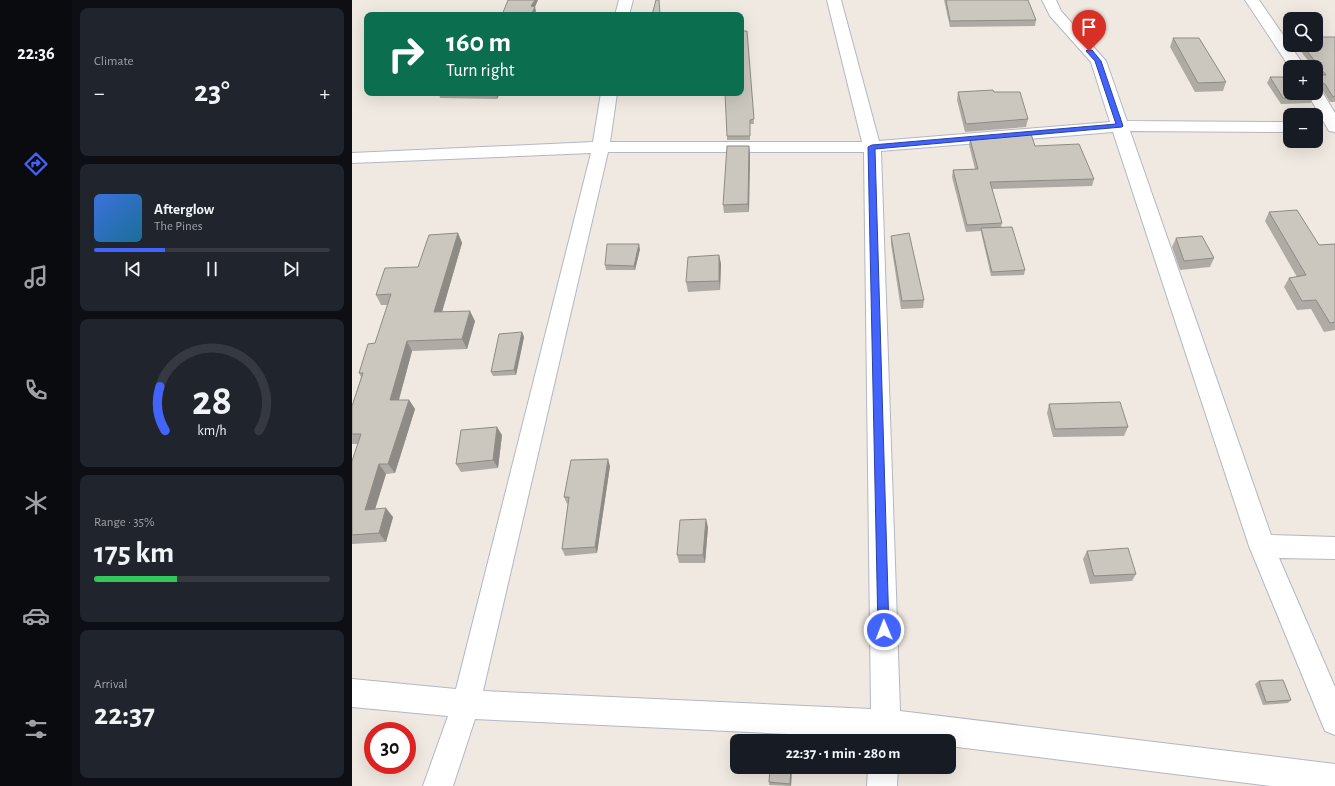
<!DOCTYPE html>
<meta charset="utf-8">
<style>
:root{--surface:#171b24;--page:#20242c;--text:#f1f3f6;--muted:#9ea1a6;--line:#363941;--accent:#4264fb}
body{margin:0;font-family:"Alegreya Sans",sans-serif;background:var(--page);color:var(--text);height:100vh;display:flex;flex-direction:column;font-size:15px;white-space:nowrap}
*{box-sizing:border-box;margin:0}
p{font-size:13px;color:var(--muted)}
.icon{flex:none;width:22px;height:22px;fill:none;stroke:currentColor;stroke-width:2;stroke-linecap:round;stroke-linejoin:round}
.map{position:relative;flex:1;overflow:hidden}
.drawer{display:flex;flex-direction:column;gap:8px;padding:8px;background:#0d0f14;width:280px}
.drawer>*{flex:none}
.hud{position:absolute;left:12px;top:12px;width:380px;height:84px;border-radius:8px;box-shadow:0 4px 16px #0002;background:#0b6e4f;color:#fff;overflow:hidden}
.tools{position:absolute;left:931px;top:12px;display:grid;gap:8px}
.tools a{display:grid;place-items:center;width:40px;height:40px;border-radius:8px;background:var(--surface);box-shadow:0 4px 16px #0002;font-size:20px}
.speed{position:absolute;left:12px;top:722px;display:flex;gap:8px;font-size:20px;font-weight:700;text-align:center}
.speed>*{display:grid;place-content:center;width:52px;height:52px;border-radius:50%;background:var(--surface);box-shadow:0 4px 16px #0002;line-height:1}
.speed .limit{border:6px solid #d22;background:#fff;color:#111}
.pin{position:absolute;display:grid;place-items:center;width:34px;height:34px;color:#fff;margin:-41px -17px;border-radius:50% 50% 50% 0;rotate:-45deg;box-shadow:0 0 4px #0007}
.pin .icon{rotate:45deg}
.me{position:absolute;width:44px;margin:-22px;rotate:359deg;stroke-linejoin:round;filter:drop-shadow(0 0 3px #0008)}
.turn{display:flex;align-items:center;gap:14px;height:84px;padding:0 16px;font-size:18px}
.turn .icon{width:52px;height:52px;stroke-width:2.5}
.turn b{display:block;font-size:28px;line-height:34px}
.big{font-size:30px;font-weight:700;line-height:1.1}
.drawer .widget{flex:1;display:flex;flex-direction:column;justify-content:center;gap:6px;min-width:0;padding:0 14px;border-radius:8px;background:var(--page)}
.drawer .dial{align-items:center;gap:0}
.dial svg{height:104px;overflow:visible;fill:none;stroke:var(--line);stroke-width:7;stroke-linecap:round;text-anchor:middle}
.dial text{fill:var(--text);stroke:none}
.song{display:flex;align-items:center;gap:12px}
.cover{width:48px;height:48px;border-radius:6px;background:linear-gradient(135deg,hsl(220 70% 55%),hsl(200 70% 35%))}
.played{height:4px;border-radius:2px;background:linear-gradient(90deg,var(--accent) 30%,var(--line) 30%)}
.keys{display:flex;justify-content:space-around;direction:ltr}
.heat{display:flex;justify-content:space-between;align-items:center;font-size:22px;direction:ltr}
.charge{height:6px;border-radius:3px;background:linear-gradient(90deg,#34c759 35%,var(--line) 0)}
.trip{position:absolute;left:378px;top:734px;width:226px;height:40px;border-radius:8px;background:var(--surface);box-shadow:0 4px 16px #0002;font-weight:700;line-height:40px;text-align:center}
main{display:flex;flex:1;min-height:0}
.dock{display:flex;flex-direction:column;width:72px;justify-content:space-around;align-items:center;background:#090b0e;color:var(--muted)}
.dock .icon{width:28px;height:28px}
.dock .selected{color:var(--accent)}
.dock b{font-size:18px;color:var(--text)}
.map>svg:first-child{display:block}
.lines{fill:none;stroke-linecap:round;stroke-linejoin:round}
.minor-casing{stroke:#b4b7c1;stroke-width:2}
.minor{fill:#fff;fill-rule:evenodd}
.wall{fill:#afaba4}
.shaded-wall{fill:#8e8b86}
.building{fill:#cbc7bf;stroke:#8e8b86}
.route{fill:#4264fb;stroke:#2b41a3}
</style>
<main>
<nav class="dock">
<b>22:36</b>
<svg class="icon selected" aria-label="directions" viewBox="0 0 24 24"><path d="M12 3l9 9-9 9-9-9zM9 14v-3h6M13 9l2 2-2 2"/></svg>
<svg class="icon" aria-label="music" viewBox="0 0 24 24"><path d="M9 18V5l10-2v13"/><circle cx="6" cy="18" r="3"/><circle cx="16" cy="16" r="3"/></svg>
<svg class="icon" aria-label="phone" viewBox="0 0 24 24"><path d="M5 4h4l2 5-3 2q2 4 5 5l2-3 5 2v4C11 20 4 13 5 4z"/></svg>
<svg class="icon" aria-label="climate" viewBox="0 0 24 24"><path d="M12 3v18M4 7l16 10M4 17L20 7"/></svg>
<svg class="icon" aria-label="car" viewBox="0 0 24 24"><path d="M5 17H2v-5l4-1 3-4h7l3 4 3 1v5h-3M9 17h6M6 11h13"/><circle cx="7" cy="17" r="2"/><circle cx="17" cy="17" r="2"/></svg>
<svg class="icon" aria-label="filters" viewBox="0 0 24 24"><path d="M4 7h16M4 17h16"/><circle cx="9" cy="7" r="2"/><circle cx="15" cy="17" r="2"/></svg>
</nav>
<section class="drawer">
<div class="widget"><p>Climate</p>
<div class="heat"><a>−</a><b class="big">23°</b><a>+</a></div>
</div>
<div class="widget">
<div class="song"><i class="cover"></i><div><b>Afterglow</b><p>The Pines</p></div></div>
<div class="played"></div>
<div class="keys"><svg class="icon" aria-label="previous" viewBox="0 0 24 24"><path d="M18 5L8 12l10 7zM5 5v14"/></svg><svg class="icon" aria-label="pause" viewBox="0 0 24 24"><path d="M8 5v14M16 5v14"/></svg><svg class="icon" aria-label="next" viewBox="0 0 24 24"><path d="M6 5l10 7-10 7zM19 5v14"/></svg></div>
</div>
<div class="widget dial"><svg viewBox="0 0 100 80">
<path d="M14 69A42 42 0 1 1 86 69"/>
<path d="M14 69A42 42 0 0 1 10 35" stroke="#4264fb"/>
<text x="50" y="56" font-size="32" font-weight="700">28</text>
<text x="50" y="72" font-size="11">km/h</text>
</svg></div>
<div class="widget"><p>Range · 35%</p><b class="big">175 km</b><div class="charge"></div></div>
<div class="widget"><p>Arrival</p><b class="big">22:37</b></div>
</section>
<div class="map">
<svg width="983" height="786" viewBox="0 0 983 786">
<rect width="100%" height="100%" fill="#efe9e1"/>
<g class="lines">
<g class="minor-casing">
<g id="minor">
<path d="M267,0H281L277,15H263Z"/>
<path d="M475,0H489L527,141L758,122L739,62L698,16L690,0H704L709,11L754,61L775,121L938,122V132L778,131L919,535L983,537V559L927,558L983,687V735L973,731L897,546L761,132L529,151L548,711L983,764V786H919L597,746V741H519V738L123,719L101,786H71L96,716L0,707V679L104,689L239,153L0,163V153L241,142L249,93H265L258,142H510ZM256,152H512L519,709L131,691Z"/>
<path d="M893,0H907L953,67L938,68Z"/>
<path d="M964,88L969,90L983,113V132L977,131L955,93H964Z"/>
<path d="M516,767H546L545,786H515Z"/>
</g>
</g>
<use href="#minor" class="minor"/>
</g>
<g class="wall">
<path d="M592,0H676L684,20L683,26L598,27Z"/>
<path d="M395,31L402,124H398V140H375V136Z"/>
<path d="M983,37V102H978L970,89L965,87L967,75L964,71V67H961L944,45H964Z"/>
<path d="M821,38L874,82L871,91L843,92L818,47Z"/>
<path d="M918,77L962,97L959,103L929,104L915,83Z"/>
<path d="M606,92H642L676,119L674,127L613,132L605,100Z"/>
<path d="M87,93H148L145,99L88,98Z"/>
<path d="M618,139L683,146L742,179L740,186L640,189L650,223L649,227L673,270L672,275L639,276L629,232V231L614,232L600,177L601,170L623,169L617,145Z"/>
<path d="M397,146L398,154L397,212L372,213L371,205Z"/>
<path d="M917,212L967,245L983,244V330L972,332L959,309L945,310L932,287L937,278L945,277L913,221Z"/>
<path d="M106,233L110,243L90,312L123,321L115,349L60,351L47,400H57L63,409L43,473L34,474L23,509L41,517L34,542L0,544V461L6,444H0V406L9,377L7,373L23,343L36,305H29L24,295L66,267Z"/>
<path d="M539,236L572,300L571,308L549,309L539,244Z"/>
<path d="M824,238L862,258L858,267L828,270L820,247Z"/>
<path d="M288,249L283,270H254L253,265Z"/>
<path d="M367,255L369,264L368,290L336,292L334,282Z"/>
<path d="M170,332L172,337L164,375L141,376L139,372Z"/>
<path d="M697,404L776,427L772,436L701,437L695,413Z"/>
<path d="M150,435L146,468L109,472L104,464Z"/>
<path d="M258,466L245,553L213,556L210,549L216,503L215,504L212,497Z"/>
<path d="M356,527L353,563H327L325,555Z"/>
<path d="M735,551L784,574L780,581L738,584L731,559Z"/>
<path d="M907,681L939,700L936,703L911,705L903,684Z"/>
<path d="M440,767L439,786L417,785V782Z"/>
</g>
<g class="shaded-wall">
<path d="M183,0H186L183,7L184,11L182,15H179V6Z"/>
<path d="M144,93H148L145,99L144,94Z"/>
<path d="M397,146L398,154L397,212L396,204Z"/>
<path d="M106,233L110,243L87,322L82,312Z"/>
<path d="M287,244L288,249L283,270L282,266Z"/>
<path d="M367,255L369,264L368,290L367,281Z"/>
<path d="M118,311L123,321L115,349L110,339Z"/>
<path d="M170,332L172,337L164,375L162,370Z"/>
<path d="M55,341L60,351L44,410L38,400Z"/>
<path d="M57,400L63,409L43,473L36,464Z"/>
<path d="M145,427L150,435L146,468L141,460Z"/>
<path d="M256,459L258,466L245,553L243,547Z"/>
<path d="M27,464L34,474L20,519L13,510Z"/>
<path d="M34,508L41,517L34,542L27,533Z"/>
<path d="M354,519L356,527L353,563L351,555Z"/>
<path d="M439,767H440L439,786L438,784Z"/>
</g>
<g class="building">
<path d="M156,0H183L179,6L183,7L179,15H150Z"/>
<path d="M304,0H307L308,15H300Z"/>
<path d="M594,0H676L684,20L598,21Z"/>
<path d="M389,31H395L402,119L398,120V136H375L373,93H389Z"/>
<path d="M964,37H983V96L981,97L973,84L967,81L965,82V86H964V75H974L950,45H964Z"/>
<path d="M821,38H847L874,82L846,83Z"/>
<path d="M918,77H938V93H959L962,97L931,98Z"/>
<path d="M641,90L642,92H668L676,119L614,124L606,92Z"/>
<path d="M87,93H144V94H86Z"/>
<path d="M679,134L683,146L727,144L742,179L638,182L650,223L615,225L601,170L626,169L618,139Z"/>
<path d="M375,146H397L396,204L371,205Z"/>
<path d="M945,210L967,245L983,244V322L978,323L964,300L950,301L937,278L954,275L917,212Z"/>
<path d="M660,227L673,270L640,272L629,228Z"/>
<path d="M106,233L82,312L118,311L110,339L55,341L38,400H57L36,464H27L13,510L34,508L27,533L0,535V461L9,434H0V406L11,373H7L16,344L23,343L39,294L24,295L33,268L66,267L77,235Z"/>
<path d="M557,233L572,300L550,301L539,236Z"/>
<path d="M850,236L862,258L832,261L824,238Z"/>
<path d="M255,244H287L282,266L253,265Z"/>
<path d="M367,255V281L334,282L336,257Z"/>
<path d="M170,332L162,370L139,372L147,334Z"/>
<path d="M768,402L776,427L703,429L697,404Z"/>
<path d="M145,427L141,460L104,464L109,430Z"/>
<path d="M256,459L243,547L210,549L217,497H212L219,460Z"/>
<path d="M354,519L351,555H325L328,520Z"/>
<path d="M776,548L784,574L742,576L735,551Z"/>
<path d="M931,680L939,700L914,702L907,681Z"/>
<path d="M418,767H439L438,784L417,782Z"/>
</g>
<path class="route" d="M735,50H740L749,61L771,126L770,127L523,149L537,630L536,634L532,636L528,634L526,630L516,147L520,145L764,124L743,61L734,51Z"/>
</svg>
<div class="tools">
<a><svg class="icon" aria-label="search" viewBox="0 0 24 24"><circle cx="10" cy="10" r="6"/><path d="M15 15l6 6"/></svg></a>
<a>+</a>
<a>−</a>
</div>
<div class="speed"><div class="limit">30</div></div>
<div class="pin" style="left:737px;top:51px;background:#d93025"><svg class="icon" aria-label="arrive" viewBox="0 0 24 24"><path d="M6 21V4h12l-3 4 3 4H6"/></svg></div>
<svg class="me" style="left:532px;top:630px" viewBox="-20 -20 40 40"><circle r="17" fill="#4264fb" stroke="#fff" stroke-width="3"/><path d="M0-11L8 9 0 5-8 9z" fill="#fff"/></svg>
<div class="trip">22:37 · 1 min · 280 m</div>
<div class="hud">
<div class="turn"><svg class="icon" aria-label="right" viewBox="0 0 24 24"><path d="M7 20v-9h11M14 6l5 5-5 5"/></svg><div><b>160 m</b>Turn right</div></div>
</div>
</div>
</main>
